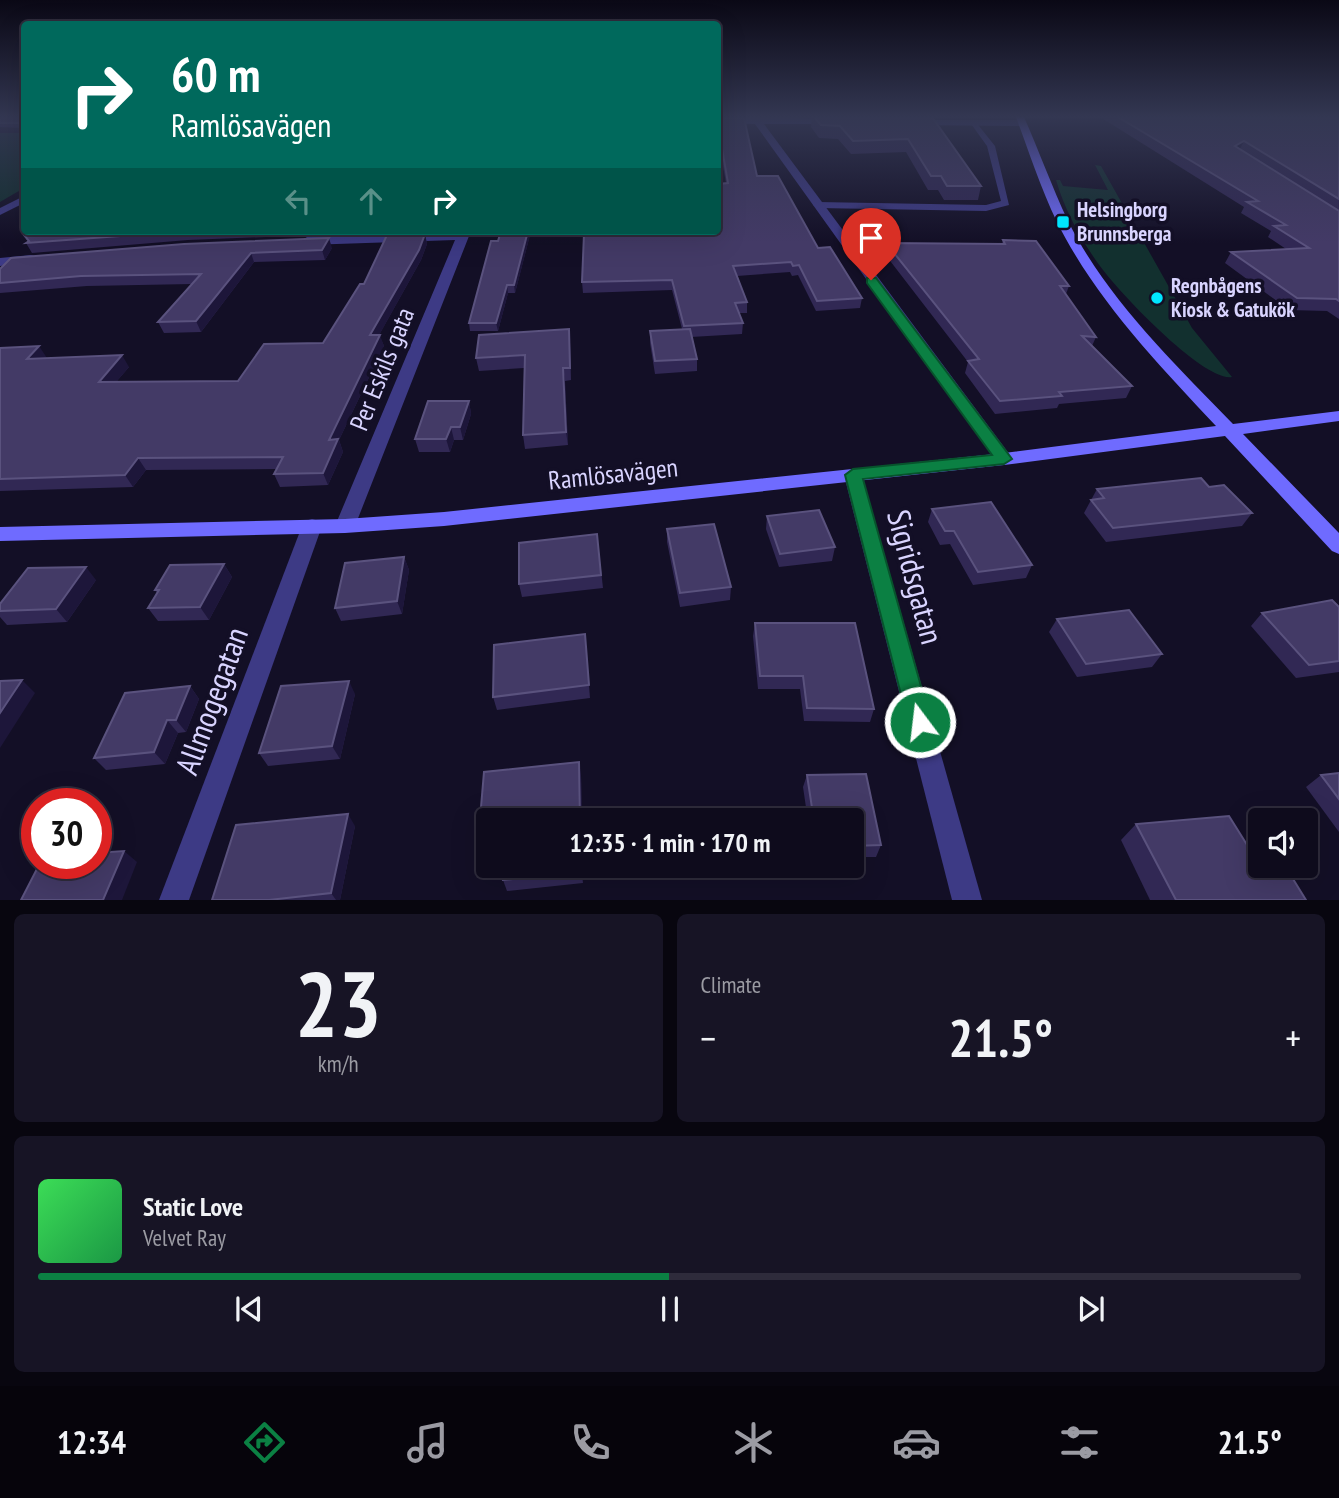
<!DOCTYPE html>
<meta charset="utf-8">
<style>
:root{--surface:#0e0b1c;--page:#171425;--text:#f1f3f6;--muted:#9b9ba3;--line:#2e2b3b;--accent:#0b8043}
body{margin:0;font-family:"PT Sans Narrow",sans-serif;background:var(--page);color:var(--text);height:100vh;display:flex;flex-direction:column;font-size:26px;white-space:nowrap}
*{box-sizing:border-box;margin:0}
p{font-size:23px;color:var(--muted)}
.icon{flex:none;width:38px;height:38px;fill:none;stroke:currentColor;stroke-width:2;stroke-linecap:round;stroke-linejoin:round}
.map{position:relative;height:900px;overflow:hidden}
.details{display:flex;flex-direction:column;gap:14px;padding:14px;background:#08060f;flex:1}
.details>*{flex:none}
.hud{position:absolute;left:21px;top:21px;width:700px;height:214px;border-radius:7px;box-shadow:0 7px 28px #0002,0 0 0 2px var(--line);background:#00695c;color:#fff;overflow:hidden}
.buttons{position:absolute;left:1248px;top:808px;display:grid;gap:14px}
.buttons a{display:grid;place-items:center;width:70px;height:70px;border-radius:7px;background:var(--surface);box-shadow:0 7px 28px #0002,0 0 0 2px var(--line);font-size:35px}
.speed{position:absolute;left:21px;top:788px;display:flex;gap:14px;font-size:35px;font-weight:700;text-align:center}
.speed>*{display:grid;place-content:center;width:91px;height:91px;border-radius:50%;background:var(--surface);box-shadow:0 7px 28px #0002,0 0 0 2px var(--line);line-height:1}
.speed .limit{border:10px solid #d22;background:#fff;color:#111}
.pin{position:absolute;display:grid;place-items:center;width:60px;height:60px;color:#fff;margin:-72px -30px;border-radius:50% 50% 50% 0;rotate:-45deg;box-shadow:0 0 7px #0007}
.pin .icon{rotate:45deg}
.me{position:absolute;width:77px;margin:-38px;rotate:345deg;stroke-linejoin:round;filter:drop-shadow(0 0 5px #0008)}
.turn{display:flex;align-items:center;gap:24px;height:147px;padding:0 35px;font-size:32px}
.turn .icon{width:91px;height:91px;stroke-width:2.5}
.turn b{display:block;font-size:49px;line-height:60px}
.lanes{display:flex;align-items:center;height:66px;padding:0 35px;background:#0003;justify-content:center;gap:35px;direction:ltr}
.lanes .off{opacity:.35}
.big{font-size:52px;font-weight:700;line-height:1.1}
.details .widget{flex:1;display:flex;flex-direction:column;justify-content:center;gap:10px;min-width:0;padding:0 24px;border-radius:10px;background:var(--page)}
.details .dial{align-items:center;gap:0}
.dial b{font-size:91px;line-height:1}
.song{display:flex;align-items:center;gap:21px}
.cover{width:84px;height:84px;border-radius:10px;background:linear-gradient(135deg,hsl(130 70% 55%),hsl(140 70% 35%))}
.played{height:7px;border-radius:4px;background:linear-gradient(90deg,var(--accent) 50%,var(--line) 50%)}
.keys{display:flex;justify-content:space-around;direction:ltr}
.heat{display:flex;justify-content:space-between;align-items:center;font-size:38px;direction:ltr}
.details .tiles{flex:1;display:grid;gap:14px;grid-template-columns:1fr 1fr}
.widget:last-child{grid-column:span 2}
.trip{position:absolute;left:476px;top:808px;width:388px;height:70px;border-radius:7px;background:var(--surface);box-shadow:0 7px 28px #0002,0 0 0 2px var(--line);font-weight:700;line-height:70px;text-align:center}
.menu{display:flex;height:112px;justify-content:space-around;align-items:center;background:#06040b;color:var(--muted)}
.menu .icon{width:49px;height:49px}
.menu .active{color:var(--accent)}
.menu b{font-size:32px;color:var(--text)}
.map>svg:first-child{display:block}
.green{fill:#12302f}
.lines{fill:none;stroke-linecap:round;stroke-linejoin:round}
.lane{fill:#3d3a85;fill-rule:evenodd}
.street{fill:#3d3a85;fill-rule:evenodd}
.secondary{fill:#6f6bff;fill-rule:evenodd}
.wall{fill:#312854}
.shaded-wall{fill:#1d163a}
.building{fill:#433a66;stroke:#5a527e;stroke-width:2}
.route{fill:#0b8043;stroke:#07532c;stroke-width:2}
.poi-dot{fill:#00e5ff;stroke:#130f26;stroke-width:2.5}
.labels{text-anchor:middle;stroke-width:7;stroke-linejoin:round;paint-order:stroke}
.far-poi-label{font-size:21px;font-weight:bold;fill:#d9d4ff;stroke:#130f26;text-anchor:start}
.street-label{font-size:26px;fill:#d9d4ff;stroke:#130f26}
.near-street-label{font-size:32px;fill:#d9d4ff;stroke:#130f26}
</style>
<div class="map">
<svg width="1339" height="900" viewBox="0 0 1339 900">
<rect width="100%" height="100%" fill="#130f26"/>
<g class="green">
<path d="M0,133H24V188L0,202Z"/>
<path d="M1095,165L1101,166L1192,328L1232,377C1204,382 1121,294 1103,270C1083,244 1065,211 1056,180H1060L1063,186L1108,190Z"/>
</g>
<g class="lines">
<path class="lane" d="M969,121H975L995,146L1009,205L986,211L818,208L813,205L818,202L986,205L1001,201L987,146Z"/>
<g class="street">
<path d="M751,117L836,119L833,124H764L1010,455L1013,459L1010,463H998L755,124L718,123V118Z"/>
<path d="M910,120H1022L1026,123L1022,126L913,125Z"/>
<path d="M24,196V203L0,215V208Z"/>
<path d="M459,231H471L355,526L352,531H338L335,526L455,240L307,245L301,241L307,237Z"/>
<path d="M31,255L35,256V262L0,266V258Z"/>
<path d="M853,469L862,475L982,900H952L844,475Z"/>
<path d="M312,519L319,521L322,526L189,900H159L302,526L305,521Z"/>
</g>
<path class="secondary" d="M1016,117H1024C1039,151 1052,187 1068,221C1107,299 1173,362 1233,424L1339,411V421L1243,434L1339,533V554L1332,551L1225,436L1004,465L444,526L345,533L0,541V527L345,519L444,512L1004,453L1216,426C1158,364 1096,300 1057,222C1041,189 1029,152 1016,117Z"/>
</g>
<g class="wall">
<path d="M0,117H24V128L0,127Z"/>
<path d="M718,117L757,176L862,298L860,308L816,311L798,275L792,276L790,272L737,276L747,302V313H739L743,323L742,334L691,337L697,359V371L655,374L650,343V331L682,329L672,290L583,293L582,282L718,231L726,183L718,139Z"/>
<path d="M812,117H932L981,186L978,200H944L938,190H928L906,152L851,154L838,139L819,138L811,127Z"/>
<path d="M1100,117H1339V319L1327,311L1289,310L1225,263L1231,252L1286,249L1268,237L1271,231L1241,213L1244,207Z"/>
<path d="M28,231H341L340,234L188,240L32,253L26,243L28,242L24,235Z"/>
<path d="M501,231H531L515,293H508L498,331H470L469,323Z"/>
<path d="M425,234L427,244L421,260L379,335L384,346L339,440L343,452L328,485L280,487L274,474L277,469L146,470L133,487L0,491V348L47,358L129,367L116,382L238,381L323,343Z"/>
<path d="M1003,240L1069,286L1066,294L1096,337L1092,346L1132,386L1126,398L1059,404L1057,408L995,414L965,373L968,362L884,253L886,243L1002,244Z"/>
<path d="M332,248L325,260L254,262L201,332L164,333L158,322L192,284L87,286L0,293V269Z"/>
<path d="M570,342L571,380L565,381L568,445L525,449L523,435L524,368L479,371L476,358Z"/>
<path d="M469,401L471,414L463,440H454L450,452H419L415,439Z"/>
<path d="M1209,487L1252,513L1242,526L1106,542L1084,513L1097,489Z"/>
<path d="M932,509L1032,565L1026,578L973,585L950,544L940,545L928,522Z"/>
<path d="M767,516L835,547L832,561L779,567L766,529Z"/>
<path d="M667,529L731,587L730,600L680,607L667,542Z"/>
<path d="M597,534L603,588L522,597L519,584Z"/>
<path d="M404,557L409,570L402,614L341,621L335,608Z"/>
<path d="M224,564L232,577L209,620L158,621L148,608L157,593L155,590Z"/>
<path d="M96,580L67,622L7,625L0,617V604Z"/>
<path d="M1339,607V672L1296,678L1251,626L1262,613Z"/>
<path d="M1057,619L1162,654L1152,667L1077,677L1049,632Z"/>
<path d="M755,623L874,709L870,722L804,721L800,689H758L753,636Z"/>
<path d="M586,647L590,698L497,710L493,697Z"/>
<path d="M190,686L199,699L186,732L178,733L165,764L106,770L94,758Z"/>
<path d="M355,694L340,759L268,766L259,753Z"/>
<path d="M1339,773V832L1306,787L1321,775Z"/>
<path d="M581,775L582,821H488V830H485L480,819Z"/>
<path d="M807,775L881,845L876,857H852V821H808L803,787Z"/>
<path d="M1136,824L1254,856L1306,900H1150L1121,840Z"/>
<path d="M355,826L340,900H212Z"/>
<path d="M504,866H583V883L507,891L503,880Z"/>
</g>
<g class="shaded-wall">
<path d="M1244,141L1239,151L1235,146Z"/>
<path d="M528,231H531L515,293L514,285Z"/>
<path d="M425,234L427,244L421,260L373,346L370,335Z"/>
<path d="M329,238L332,248L325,260L322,250Z"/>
<path d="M251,253L254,262L201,332L196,321Z"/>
<path d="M507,285L508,293L498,331L496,323Z"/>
<path d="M380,335L384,346L339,440L343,452L328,485L323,473L329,440Z"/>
<path d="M39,346L47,358L27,359Z"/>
<path d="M122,355L129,367L106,394L99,382Z"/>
<path d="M563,368L565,381L568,445L566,432Z"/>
<path d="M469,401L471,414L463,440L460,427Z"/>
<path d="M451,427L454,440L450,452L446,439Z"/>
<path d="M138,458L146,470L133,487L125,475Z"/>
<path d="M404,557L409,570L402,614L397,601Z"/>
<path d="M224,564L232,577L209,620L200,607Z"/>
<path d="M86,567L96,580L67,622L56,609Z"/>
<path d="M22,680L35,693L0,748V713Z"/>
<path d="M349,681L355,694L340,759L332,746Z"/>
<path d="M190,686L199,699L186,732L176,720Z"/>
<path d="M167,720L178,733L165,764L154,752Z"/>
<path d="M579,762L581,775L582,821H580Z"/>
<path d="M348,814L355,826L340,900H336L331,893Z"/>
<path d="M124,851L137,862L122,900H103Z"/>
<path d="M581,866H583V883L581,872Z"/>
</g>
<g class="building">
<rect x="0" y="117" width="24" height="6"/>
<path d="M718,117L744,118L757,176H778L818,248L830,247L862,298L817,301L799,265L793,266L791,262L733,266L747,302L735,303L743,323L684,326L672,280L582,282L584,234H590V231H718V184L728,183L719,131H718Z"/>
<path d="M814,117H932L981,186H947L941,176H931L908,139L853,141L840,126L821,125Z"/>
<path d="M1118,117H1339V199L1244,141L1235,146L1339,211V301L1336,299L1297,298L1231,252L1309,248L1274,226L1286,225L1247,202L1258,201Z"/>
<path d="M28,231H188L26,243L29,241L24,235Z"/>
<path d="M501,231H528L514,285H507L496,323H469L491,241H498Z"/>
<path d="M425,234L419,250L370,335H380L329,440L338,439L323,473L274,474L283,457L138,458L125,475L0,479V348L39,346L27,359L122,355L99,382L238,381L264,344L323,343L360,284H364L387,235Z"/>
<path d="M329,238L322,250L251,253L196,321L158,322L201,274L81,276L0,283V269L11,258L184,244Z"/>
<path d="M1003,240L1036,241L1069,286H1060L1096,337L1082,336L1132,386L1059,392L1062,396L1000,401L968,361L979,359L886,243L1005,244Z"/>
<path d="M569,329L570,368H563L566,432L523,435L525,355L476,358L479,335Z"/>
<path d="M690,329L697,359L655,361L650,331Z"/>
<path d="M428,401H469L460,427H451L446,439H415Z"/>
<path d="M1201,478L1209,487L1224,485L1252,513L1113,528L1091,500L1104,498L1097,489Z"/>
<path d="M991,502L1032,565L978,572L954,531H945L932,509Z"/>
<path d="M819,510L835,547L780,554L767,516Z"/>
<path d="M714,524L731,587L680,593L667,529Z"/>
<path d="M597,534L601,575L519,584V543Z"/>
<path d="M404,557L397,601L335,608L345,563Z"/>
<path d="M224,564L200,607L148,608L159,590H155L170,565Z"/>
<path d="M86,567L56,609L0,611V604L28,568Z"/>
<path d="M1332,600L1339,607V661L1309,665L1262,613Z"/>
<path d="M1129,610L1162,654L1086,664L1057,619Z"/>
<path d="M755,623H855L874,709L807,708L803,676H760Z"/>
<path d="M585,634L589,685L493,697L494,645Z"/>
<path d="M22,680L0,713V681Z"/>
<path d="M349,681L332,746L259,753L281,686Z"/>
<path d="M190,686L176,720H167L154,752L94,758L125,693Z"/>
<path d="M579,762L580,821H506V816L480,819L484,772Z"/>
<path d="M1339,773V799L1321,775Z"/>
<path d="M866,774L881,845L852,846V821H814L807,775Z"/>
<path d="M348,814L331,893L269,900H212L236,825Z"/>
<path d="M1229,816L1254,856H1260V866H1285L1306,900H1176L1136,824Z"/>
<path d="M124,851L103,900H21L40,863H96V853Z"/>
<path d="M504,866H581V872L503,880Z"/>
</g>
<linearGradient id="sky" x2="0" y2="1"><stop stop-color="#0a0815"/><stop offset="0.48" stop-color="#333752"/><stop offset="1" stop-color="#333752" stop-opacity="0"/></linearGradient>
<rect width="1339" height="243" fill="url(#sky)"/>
<path class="route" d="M867,278H876L1012,459L1004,464L863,479L931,722L928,729L920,732L912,729L908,722L845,475L853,469L992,455L867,283Z"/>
<g class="poi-dot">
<rect x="1056" y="215" width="14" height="14" rx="3.5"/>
<circle cx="1157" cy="298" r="7"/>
</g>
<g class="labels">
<g class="far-poi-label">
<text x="1077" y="217">Helsingborg<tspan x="1077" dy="24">Brunnsberga</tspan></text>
<text x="1171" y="293">Regnbågens<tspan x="1171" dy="24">Kiosk &amp; Gatukök</tspan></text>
</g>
<g class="street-label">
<text transform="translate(382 369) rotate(-68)" y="9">Per Eskils gata</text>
<text transform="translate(613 474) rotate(-6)" y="9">Ramlösavägen</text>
</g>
<g class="near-street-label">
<text transform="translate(915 577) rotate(75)" y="11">Sigridsgatan</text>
<text transform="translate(212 701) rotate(-70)" y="11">Allmogegatan</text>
</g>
</g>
</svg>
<div class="buttons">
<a><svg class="icon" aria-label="sound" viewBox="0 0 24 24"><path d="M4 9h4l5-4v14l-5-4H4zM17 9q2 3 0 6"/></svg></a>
</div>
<div class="speed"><div class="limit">30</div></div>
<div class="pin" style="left:871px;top:280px;background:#d93025"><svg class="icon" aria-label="arrive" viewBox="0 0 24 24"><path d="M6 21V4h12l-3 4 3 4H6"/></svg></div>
<svg class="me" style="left:920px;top:722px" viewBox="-20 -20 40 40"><circle r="17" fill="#0b8043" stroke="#fff" stroke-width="3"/><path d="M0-11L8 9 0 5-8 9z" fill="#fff"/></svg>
<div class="trip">12:35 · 1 min · 170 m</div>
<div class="hud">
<div class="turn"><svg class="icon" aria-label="right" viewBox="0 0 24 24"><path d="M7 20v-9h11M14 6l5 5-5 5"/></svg><div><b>60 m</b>Ramlösavägen</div></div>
<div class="lanes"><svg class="icon off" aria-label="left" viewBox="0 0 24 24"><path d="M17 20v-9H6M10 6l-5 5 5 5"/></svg><svg class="icon off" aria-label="ahead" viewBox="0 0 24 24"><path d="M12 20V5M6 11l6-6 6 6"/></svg><svg class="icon" aria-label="right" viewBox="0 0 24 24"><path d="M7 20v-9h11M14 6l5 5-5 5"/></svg></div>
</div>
</div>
<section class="details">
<div class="tiles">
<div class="widget dial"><b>23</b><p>km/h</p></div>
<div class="widget"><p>Climate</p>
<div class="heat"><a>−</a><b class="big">21.5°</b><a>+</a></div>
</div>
<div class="widget">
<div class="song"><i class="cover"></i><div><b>Static Love</b><p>Velvet Ray</p></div></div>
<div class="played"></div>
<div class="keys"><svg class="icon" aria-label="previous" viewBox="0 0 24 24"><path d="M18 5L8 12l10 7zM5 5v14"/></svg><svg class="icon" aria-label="pause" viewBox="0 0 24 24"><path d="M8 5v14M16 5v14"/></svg><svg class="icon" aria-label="next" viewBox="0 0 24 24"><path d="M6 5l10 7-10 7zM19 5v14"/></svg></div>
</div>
</div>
</section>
<nav class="menu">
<b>12:34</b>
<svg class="icon active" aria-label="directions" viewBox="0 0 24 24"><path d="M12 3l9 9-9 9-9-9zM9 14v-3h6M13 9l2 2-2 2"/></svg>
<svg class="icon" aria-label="music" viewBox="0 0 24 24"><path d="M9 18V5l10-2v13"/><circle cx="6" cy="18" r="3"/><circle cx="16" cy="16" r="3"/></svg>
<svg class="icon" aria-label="phone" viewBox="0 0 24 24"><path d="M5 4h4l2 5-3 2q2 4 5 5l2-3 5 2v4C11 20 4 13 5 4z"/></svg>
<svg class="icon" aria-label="climate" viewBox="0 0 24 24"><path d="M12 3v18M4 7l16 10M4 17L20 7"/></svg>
<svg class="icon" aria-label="car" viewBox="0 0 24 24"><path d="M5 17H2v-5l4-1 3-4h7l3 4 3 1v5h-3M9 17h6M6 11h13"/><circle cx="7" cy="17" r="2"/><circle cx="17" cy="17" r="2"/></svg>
<svg class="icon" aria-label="filters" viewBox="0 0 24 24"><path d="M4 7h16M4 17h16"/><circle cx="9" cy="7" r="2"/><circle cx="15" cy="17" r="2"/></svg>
<b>21.5°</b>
</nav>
